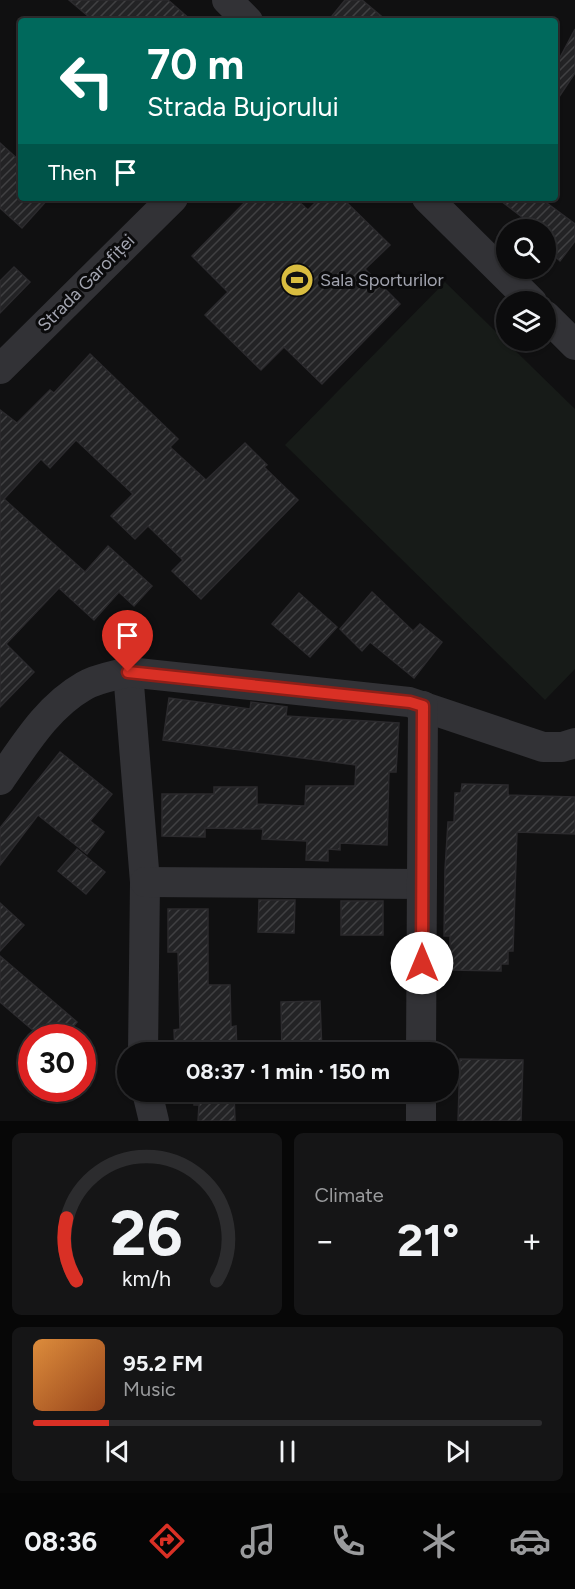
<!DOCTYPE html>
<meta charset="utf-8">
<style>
:root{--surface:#0c0c0d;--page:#151516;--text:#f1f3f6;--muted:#9a9b9d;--line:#2c2c2e;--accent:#d93025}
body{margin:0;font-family:Figtree,sans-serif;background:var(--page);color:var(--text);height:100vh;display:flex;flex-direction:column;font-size:22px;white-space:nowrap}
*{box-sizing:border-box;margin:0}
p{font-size:20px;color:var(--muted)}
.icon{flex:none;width:33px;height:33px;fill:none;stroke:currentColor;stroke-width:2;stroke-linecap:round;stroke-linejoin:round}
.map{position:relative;height:1121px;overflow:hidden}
.panel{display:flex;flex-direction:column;gap:12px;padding:12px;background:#070707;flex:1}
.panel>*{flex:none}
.hud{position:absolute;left:18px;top:18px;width:540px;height:183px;border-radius:6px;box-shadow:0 2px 4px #0004,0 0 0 2px var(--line);background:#00695c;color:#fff;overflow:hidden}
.buttons{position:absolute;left:496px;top:219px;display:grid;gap:12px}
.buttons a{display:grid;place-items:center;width:60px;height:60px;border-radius:50%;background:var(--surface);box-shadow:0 2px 4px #0004,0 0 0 2px var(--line);font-size:30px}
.speed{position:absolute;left:18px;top:1024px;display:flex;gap:12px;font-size:30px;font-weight:700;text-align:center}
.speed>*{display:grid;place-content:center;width:78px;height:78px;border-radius:50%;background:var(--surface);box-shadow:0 2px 4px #0004,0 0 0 2px var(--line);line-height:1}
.speed .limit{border:9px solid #d22;background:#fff;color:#111}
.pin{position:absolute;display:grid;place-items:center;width:51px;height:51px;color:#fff;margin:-62px -26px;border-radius:50% 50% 50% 0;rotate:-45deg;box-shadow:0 0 6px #0007}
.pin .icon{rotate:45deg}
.me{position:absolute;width:66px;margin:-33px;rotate:0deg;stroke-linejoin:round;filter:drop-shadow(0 0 4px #0008)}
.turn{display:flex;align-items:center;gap:21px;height:126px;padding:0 30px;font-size:27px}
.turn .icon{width:78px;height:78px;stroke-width:2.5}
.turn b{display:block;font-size:42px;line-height:51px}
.then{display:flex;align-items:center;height:57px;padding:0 30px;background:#0003;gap:12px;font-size:22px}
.big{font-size:45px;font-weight:700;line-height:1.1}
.panel .tile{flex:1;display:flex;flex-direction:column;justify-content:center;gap:9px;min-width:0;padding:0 21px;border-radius:9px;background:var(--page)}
.panel .dial{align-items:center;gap:0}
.dial svg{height:156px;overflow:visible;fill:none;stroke:var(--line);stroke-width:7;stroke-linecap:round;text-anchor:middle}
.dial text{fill:var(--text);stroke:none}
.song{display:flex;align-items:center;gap:18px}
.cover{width:72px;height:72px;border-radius:9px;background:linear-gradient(135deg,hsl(30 70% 55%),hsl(20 70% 35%))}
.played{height:6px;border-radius:3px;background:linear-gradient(90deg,var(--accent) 15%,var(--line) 15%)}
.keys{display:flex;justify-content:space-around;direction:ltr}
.heat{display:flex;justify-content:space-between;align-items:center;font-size:33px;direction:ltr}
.panel .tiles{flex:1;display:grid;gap:12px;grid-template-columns:1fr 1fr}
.tile:last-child{grid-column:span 2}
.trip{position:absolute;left:117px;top:1042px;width:342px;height:60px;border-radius:30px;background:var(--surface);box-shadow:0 2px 4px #0004,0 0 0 2px var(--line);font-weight:700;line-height:60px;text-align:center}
.menu{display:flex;height:96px;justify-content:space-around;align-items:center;background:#050505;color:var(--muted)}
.menu .icon{width:42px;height:42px}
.menu .active{color:var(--accent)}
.menu b{font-size:27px;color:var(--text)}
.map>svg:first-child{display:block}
.pitch{fill:#171b18}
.building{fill:url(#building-hatch);stroke:#2b2a2d;stroke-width:1.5}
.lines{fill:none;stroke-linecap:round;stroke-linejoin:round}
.street{stroke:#323236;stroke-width:30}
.route-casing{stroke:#8d1f18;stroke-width:15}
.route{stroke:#d93025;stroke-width:10}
.labels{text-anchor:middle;stroke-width:6;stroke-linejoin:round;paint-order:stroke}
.poi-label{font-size:18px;fill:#a3a5b0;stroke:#0b0b0c;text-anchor:start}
.street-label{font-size:18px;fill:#a3a5b0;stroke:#0b0b0c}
</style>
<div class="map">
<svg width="575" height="1121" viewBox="0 0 575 1121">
<defs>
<pattern id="building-hatch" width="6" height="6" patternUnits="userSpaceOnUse" patternTransform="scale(1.5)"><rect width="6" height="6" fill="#232325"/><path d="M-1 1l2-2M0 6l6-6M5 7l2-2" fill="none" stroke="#404042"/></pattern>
</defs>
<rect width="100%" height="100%" fill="#101011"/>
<path class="pitch" d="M445,282L575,409V669L545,700L285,445Z"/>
<g class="building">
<path d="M69,0H168L192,21H94Z"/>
<path d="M345,0H362L387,21H328Z"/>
<path d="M575,29V73L555,103V67Z"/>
<path d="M0,143L21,162V198H49L22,228L0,208Z"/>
<path d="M249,198H295L308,210L320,198H342L390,245L365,269L400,304L322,384L284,347L261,370L205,315L228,292L192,256Z"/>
<path d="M497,198H540L575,224V241L560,261L546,248V230H539Z"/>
<path d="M14,267L30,282L0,313V281Z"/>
<path d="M90,354L178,439L170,447L206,480L245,443L267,465L264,467L298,500L201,599L172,571L183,560L148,526L135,539L111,516L133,494L76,440L50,468L41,459L4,499L85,572L108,546L152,586L134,606L119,592L94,620L59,588L6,644L34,672L0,707V410L17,423L50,390L54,393Z"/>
<path d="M372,592L413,631L420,624L442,642L414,678L370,642L362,651L340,629Z"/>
<path d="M299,593L337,627L310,657L272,624Z"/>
<path d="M169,698L250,709L251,702L287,707L286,716L399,723L396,772H389L387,845L340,843V850L328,849V861L306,860L307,841L262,839L263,829L205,828V837L162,836V794H214V787H257V804L305,806L306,786H355L356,765L163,740Z"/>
<path d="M60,752L112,794L90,821L104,832L87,854L38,815L0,865V828Z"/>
<path d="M462,784L508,785V795L575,797V834L517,832L513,951H508V964H501V971L450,970V936H444L445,869L448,822H454L455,793H461Z"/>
<path d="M77,849L105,872L86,894L58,871Z"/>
<path d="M259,900H295L294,933L258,932Z"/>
<rect x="341" y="901" width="42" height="34"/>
<path d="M0,903L24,925L0,951Z"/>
<path d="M168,909H208V985H230L231,1027L236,1026L237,1053H175L174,1030L180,1029L178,952H168Z"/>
<path d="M0,956L77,1022L63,1038H42L0,1002Z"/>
<path d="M320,1001L322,1053H282L281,1002Z"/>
<path d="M460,1059L523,1060L521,1121H458Z"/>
<path d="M194,1092H234L235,1121H198L199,1105H194Z"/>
</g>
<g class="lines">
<g class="street">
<path d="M227,0L248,21"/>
<path d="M427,198L532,302"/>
<path d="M546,316L575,345"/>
<path d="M0,369L173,198"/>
<path d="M128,672L145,882L143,1053"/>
<path d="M0,780C24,746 47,707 84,686C97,678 114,676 128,672L409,702L543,747H562L575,743"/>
<path d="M145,882L422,884"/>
<path d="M421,1053L423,706"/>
<path d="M147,1092L154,1121"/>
<path d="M421,1121V1092"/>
</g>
</g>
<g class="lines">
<g class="route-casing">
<path id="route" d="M128,672L410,702L423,706L422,963"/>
</g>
<use href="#route" class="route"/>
</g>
<defs>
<g id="stadium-disc" transform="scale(1.725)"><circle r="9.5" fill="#d9bd40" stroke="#0b0b0c"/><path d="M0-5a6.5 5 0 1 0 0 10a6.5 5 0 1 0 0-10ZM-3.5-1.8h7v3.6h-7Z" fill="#111"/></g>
</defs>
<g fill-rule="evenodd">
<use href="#stadium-disc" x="297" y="280"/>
</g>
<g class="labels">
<g class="poi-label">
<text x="320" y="286">Sala Sporturilor</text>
</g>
<g class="street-label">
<text transform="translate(86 283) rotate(-45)" y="6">Strada Garofiței</text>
</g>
</g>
</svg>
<div class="buttons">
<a><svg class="icon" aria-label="search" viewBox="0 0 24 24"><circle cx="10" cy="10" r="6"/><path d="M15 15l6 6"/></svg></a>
<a><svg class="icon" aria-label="layers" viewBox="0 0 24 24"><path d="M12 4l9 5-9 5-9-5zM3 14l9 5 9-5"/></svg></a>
</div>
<div class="speed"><div class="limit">30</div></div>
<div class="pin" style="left:128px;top:672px;background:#d93025"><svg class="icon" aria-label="arrive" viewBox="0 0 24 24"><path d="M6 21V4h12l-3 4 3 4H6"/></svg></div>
<svg class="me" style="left:422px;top:963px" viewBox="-20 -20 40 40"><circle r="19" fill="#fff"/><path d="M0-13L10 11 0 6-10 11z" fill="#d93025"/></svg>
<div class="trip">08:37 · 1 min · 150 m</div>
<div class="hud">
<div class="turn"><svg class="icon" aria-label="left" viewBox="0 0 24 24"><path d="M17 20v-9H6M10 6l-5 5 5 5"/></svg><div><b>70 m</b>Strada Bujorului</div></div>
<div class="then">Then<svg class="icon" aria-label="arrive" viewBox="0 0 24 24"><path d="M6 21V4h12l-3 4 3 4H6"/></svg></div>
</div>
</div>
<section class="panel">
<div class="tiles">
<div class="tile dial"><svg viewBox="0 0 100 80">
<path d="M14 69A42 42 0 1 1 86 69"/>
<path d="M14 69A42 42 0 0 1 9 37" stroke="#d93025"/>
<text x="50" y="56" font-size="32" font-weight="700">26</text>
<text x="50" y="72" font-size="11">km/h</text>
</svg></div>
<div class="tile"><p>Climate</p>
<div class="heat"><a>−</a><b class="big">21°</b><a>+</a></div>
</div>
<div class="tile">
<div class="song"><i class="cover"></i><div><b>95.2 FM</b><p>Music</p></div></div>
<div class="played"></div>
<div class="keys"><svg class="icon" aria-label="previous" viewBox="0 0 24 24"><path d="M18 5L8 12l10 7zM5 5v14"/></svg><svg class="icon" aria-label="pause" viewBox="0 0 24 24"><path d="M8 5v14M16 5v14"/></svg><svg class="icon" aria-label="next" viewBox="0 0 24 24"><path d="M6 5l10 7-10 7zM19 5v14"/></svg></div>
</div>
</div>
</section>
<nav class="menu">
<b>08:36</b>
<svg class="icon active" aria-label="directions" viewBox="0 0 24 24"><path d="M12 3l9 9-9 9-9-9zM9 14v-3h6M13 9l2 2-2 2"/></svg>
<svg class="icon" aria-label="music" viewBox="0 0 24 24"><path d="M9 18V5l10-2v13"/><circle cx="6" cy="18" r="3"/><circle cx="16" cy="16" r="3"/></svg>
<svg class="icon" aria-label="phone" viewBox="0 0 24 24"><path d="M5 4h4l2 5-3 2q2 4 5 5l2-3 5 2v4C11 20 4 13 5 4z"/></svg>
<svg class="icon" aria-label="climate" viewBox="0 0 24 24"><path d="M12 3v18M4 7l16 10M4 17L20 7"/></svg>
<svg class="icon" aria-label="car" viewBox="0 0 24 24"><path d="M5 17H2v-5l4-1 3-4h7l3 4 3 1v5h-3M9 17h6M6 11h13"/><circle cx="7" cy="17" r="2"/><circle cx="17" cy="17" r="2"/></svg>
</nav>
